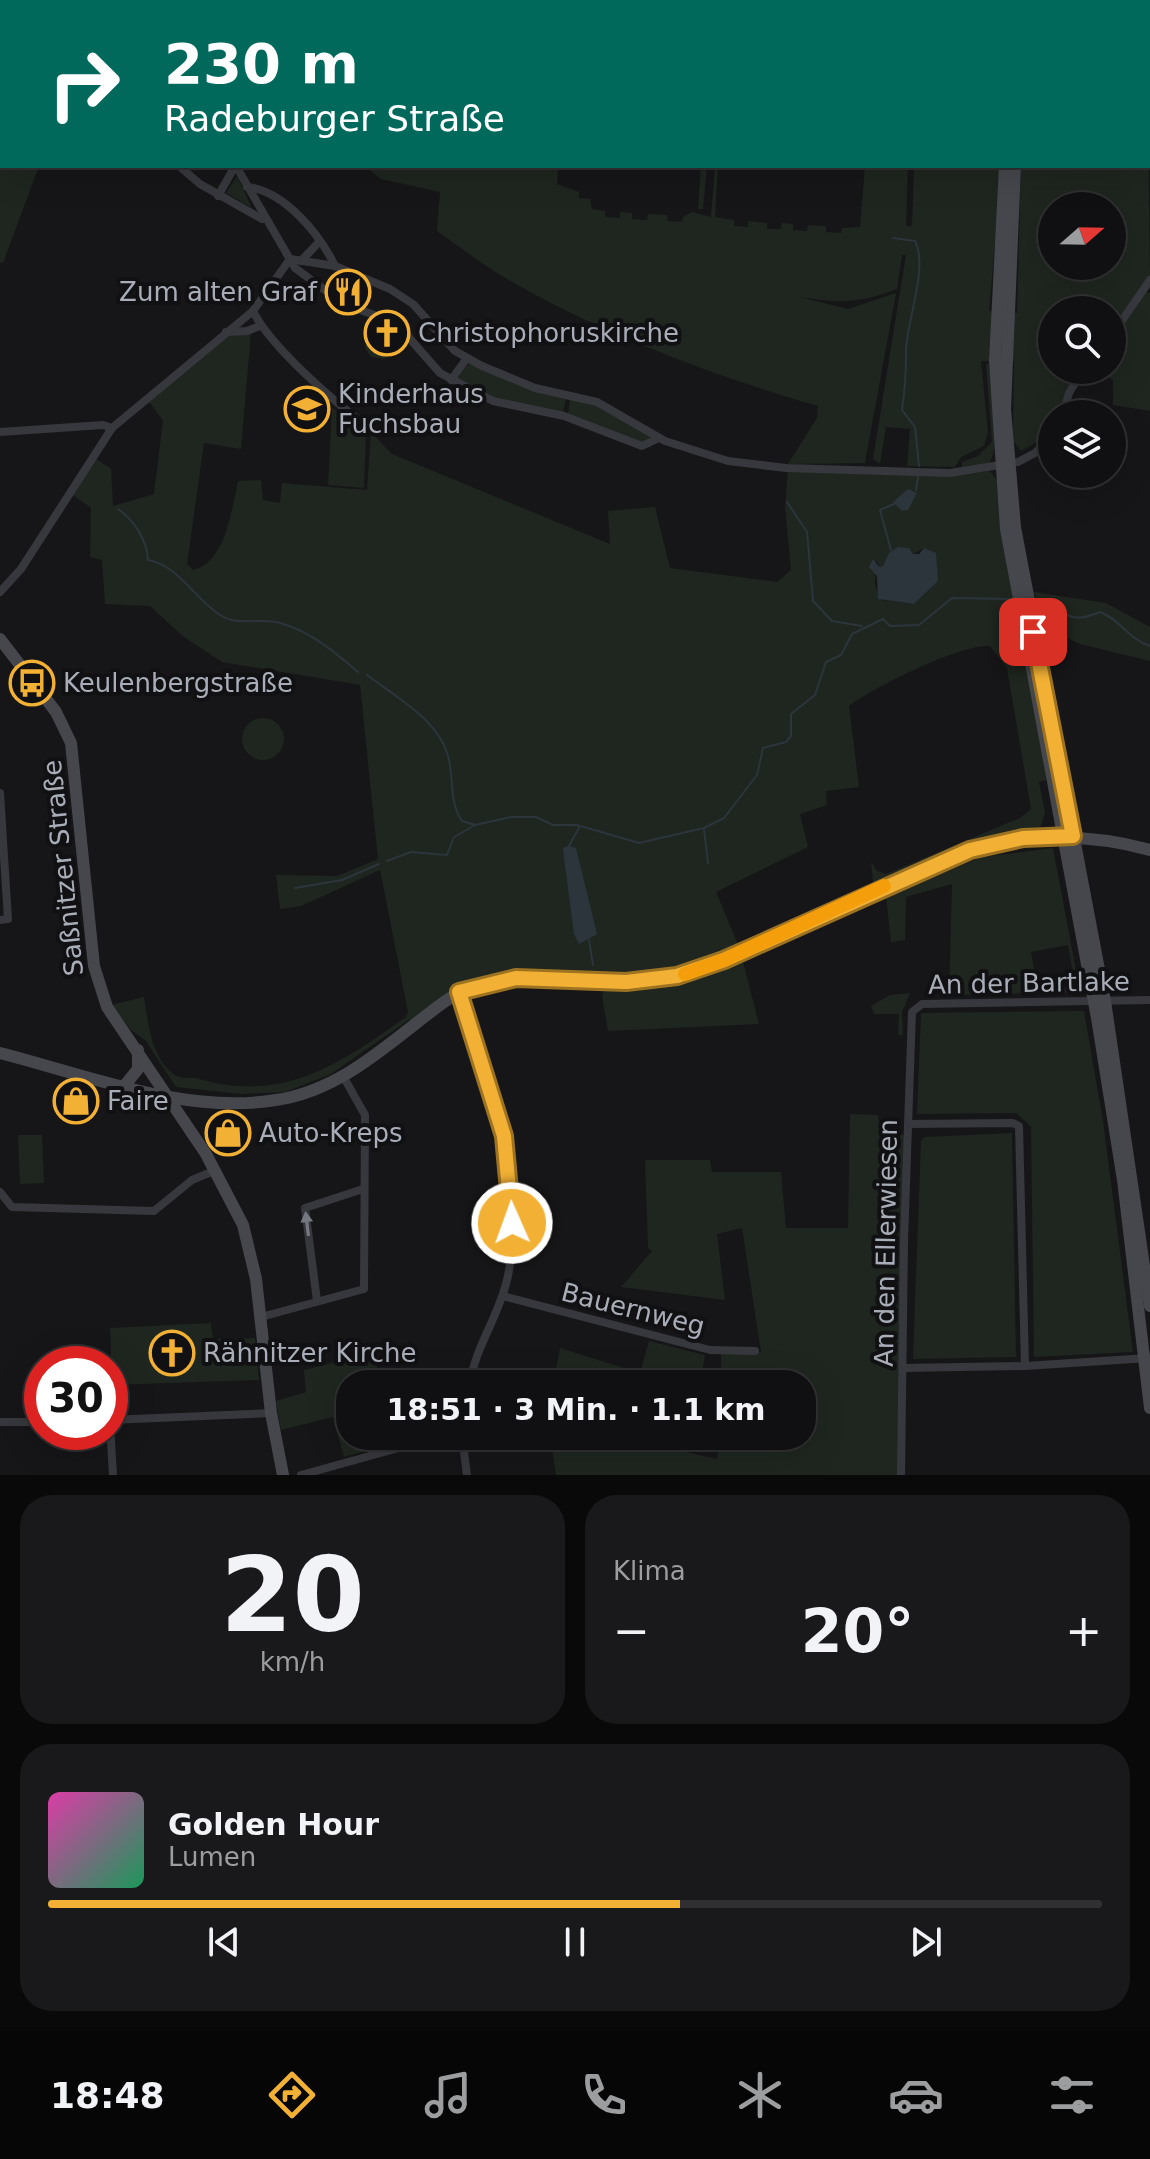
<!DOCTYPE html>
<html lang="de">
<meta charset="utf-8">
<style>
:root{--surface:#101012;--page:#19191b;--text:#f1f3f6;--muted:#9c9d9f;--line:#303032;--accent:#f2b134}
body{margin:0;font-family:"DejaVu Sans",sans-serif;background:var(--page);color:var(--text);height:100vh;display:flex;flex-direction:column;font-size:30px;white-space:nowrap}
*{box-sizing:border-box;margin:0}
p{font-size:26px;color:var(--muted)}
.icon{flex:none;width:44px;height:44px;fill:none;stroke:currentColor;stroke-width:2;stroke-linecap:round;stroke-linejoin:round}
.map{position:relative;height:1475px;overflow:hidden}
.drawer{display:flex;flex-direction:column;gap:20px;padding:20px;background:#09090a;flex:1}
.drawer>*{flex:none}
.guide{position:absolute;left:0px;top:0px;width:1150px;height:168px;box-shadow:0 8px 32px #0002,0 0 0 2px var(--line);background:#00695c;color:#fff;overflow:hidden}
.needle{width:52px;rotate:70deg}
.controls{position:absolute;left:1038px;top:192px;display:grid;gap:16px}
.controls a{display:grid;place-items:center;width:88px;height:88px;border-radius:50%;background:var(--surface);box-shadow:0 8px 32px #0002,0 0 0 2px var(--line);font-size:40px}
.speed{position:absolute;left:24px;top:1346px;display:flex;gap:16px;font-size:40px;font-weight:700;text-align:center}
.speed>*{display:grid;place-content:center;width:104px;height:104px;border-radius:50%;background:var(--surface);box-shadow:0 8px 32px #0002,0 0 0 2px var(--line);line-height:1}
.speed .limit{border:12px solid #d22;background:#fff;color:#111}
.pin{position:absolute;display:grid;place-items:center;width:68px;height:68px;color:#fff;margin:-34px;border-radius:16px;box-shadow:0 4px 12px #0006}
.me{position:absolute;width:88px;margin:-44px;rotate:358deg;stroke-linejoin:round;filter:drop-shadow(0 0 6px #0008)}
.turn{display:flex;align-items:center;gap:28px;height:168px;padding:0 32px;font-size:36px}
.turn .icon{width:104px;height:104px;stroke-width:2.5}
.turn b{display:block;font-size:56px;line-height:68px}
.big{font-size:60px;font-weight:700;line-height:1.1}
.drawer .tile{flex:1;display:flex;flex-direction:column;justify-content:center;gap:12px;min-width:0;padding:0 28px;border-radius:32px;background:var(--page)}
.drawer .dial{align-items:center;gap:0}
.dial b{font-size:104px;line-height:1}
.song{display:flex;align-items:center;gap:24px}
.cover{width:96px;height:96px;border-radius:12px;background:linear-gradient(135deg,hsl(320 70% 55%),hsl(150 70% 35%))}
.played{height:8px;border-radius:4px;background:linear-gradient(90deg,var(--accent) 60%,var(--line) 60%)}
.keys{display:flex;justify-content:space-around;direction:ltr}
.heat{display:flex;justify-content:space-between;align-items:center;font-size:44px;direction:ltr}
.drawer .tiles{flex:1;display:grid;gap:20px;grid-template-columns:1fr 1fr}
.tile:last-child{grid-column:span 2}
.trip{position:absolute;left:336px;top:1370px;width:480px;height:80px;border-radius:32px;background:var(--surface);box-shadow:0 8px 32px #0002,0 0 0 2px var(--line);font-weight:700;line-height:80px;text-align:center}
.menu{display:flex;height:128px;justify-content:space-around;align-items:center;background:#060607;color:var(--muted)}
.menu .icon{width:56px;height:56px}
.menu .active{color:var(--accent)}
.menu b{font-size:36px;color:var(--text)}
.map>svg:first-child{display:block}
.green{fill:#1e261f;fill-rule:evenodd}
.water{fill:#2c353c}
.lines{fill:none;stroke-linecap:round;stroke-linejoin:round}
.stream{stroke:#2c353c;stroke-width:2}
.street{stroke:#37383d;stroke-width:8}
.secondary{stroke:#45474d;stroke-width:12}
.oneway{fill:#757881}
.route-casing{stroke:#9d7322;stroke-width:20}
.route{stroke:#f2b134;stroke-width:14}
.slow{stroke:#f59e0b;stroke-width:14}
.labels{text-anchor:middle;stroke-width:8;stroke-linejoin:round;paint-order:stroke}
.poi-label{font-size:26px;fill:#a8adb8;stroke:#111113;text-anchor:start}
.street-label{font-size:26px;fill:#a8adb8;stroke:#111113}
</style>
<div class="map">
<svg width="1150" height="1475" viewBox="0 0 1150 1475">
<rect width="100%" height="100%" fill="#161618"/>
<g class="green">
<path d="M0,0H50L2,2V166H39L3,263L0,262Z"/>
<path d="M891,0H1013L891,2Z"/>
<path d="M1148,113L1150,275L1112,332V310H1052V370H1078L1059,414H1052C1049,431 1037,444 1021,451L1013,441L1014,362L981,361L988,432L984,446L961,457L955,467L907,466L910,429L886,427L880,464L873,459L906,255H902L897,289C858,304 840,303 800,297L848,309L896,293L865,463L788,464L817,418L818,406C718,378 592,330 502,276C480,263 459,246 437,231L440,192L381,179L365,166H558L557,184L579,192V198L590,199L592,209L605,211V217L620,218V212L632,213V219L647,220L648,214L667,215L668,221L682,222L683,217L692,212L711,217L715,166H718L715,217L734,220V226L748,227V221L767,223V229H781L782,223L793,224V230L807,231L808,225L826,226V232L841,233L842,228L860,227L865,166H908L906,226H912L914,166H1002L989,311L1017,313L1021,166H1148ZM1052,206H1112V266H1052Z"/>
<path d="M701,166H707L703,209H698Z"/>
<path d="M237,176L252,208L226,193Z"/>
<path d="M1146,292L1150,293V411L1113,405V380L1097,370H1112V338Z"/>
<path d="M372,320L389,324L401,335L395,352L384,359L371,357L365,348Z"/>
<path d="M251,333L241,449L204,443L187,564L193,570C225,563 232,509 238,481L261,480L263,500L280,503L282,483L367,490L371,432L392,454L610,544L608,511L655,507L670,568L777,582L791,570L785,506L788,470L952,476L990,471L997,480L1044,757L1046,780L1039,782L1045,813L1040,829L980,842L873,883L871,862L877,871L886,874L1020,818L1031,809L1007,668L990,646C960,644 874,687 849,706L859,787L826,791L827,805L800,814L808,847L716,892L740,949L659,975H505L412,1021L410,1019L331,1074L285,1092L241,1094L176,1087L146,1041L131,1030L111,1005L144,997C148,1022 151,1059 175,1075C182,1080 191,1076 199,1079C284,1103 338,1065 406,1017L408,1012L380,870L301,906L280,909L276,875L337,876L378,859L360,685L222,662L184,637L150,606L105,604L102,560L90,557L91,508L73,495L95,458L111,469L113,506L154,494L163,420L148,401L225,335ZM909,548L913,554L924,548L933,553L938,581L914,604L881,600L875,585L876,560L879,567L883,566L889,558Z"/>
<path d="M469,363L548,395L566,398L563,413L505,403L456,379Z"/>
<path d="M986,364H989C991,387 1002,445 989,463L962,467V462L978,456L992,442Z"/>
<path d="M570,399L596,405L651,437L648,442H640L568,414Z"/>
<path d="M332,408L366,431L364,488L328,485Z"/>
<path d="M1034,592L1106,603L1150,627V661L1080,644L1045,627Z"/>
<circle cx="263" cy="739" r="21"/>
<path d="M1053,848L1080,992L1057,993L1054,989L1075,984L1068,945L1031,952L1037,987L1045,986L1041,993L949,995L952,884L906,897L905,940L891,942L886,896L982,857Z"/>
<path d="M737,958L743,962L759,1024L608,1031L602,996L606,985Z"/>
<path d="M910,993L902,1012L903,1035H898L899,1014H874L871,1006L890,995Z"/>
<path d="M1084,1011L1103,1121L1133,1352L1034,1357L1031,1127L1016,1113L917,1114L921,1013Z"/>
<path d="M850,1114L878,1115L880,1127L898,1125L899,1134L904,1135L898,1475H556L550,1436H656L655,1445L717,1459L720,1436H802V1384H721V1353L761,1352L742,1228L717,1234L725,1300L621,1287L652,1251L648,1248L645,1160H710L712,1172H781L786,1228H848Z"/>
<path d="M1012,1133L1016,1357L913,1359L921,1141L925,1137Z"/>
<path d="M18,1135H42L44,1183L20,1184Z"/>
<path d="M211,1323L213,1339L255,1338L259,1380L112,1385L110,1328Z"/>
<path d="M649,1341L705,1355L700,1384H553L560,1348L640,1373Z"/>
<path d="M373,1353L382,1384H350V1436H364L365,1451L344,1457L333,1417L281,1430L276,1401L306,1392L304,1370Z"/>
</g>
<g class="water">
<path d="M908,489L917,493L908,510L902,511L893,502Z"/>
<path d="M898,547L909,548L913,554H919L924,548L936,553L938,581L914,604L878,599L877,576L869,567L873,559L879,567L883,566L889,553Z"/>
<path d="M569,846L576,848L597,934L579,944L574,934L564,858L563,848Z"/>
</g>
<g class="lines">
<g class="stream">
<path d="M893,238L915,241C929,268 905,326 906,353C906,373 905,390 902,410L915,427L919,466"/>
<path d="M916,490L918,477"/>
<path d="M787,502L807,532L813,601L832,621L862,626"/>
<path d="M118,509C134,520 147,540 148,560C178,565 195,599 220,615C238,627 261,617 280,623C310,631 336,653 358,672"/>
<path d="M891,550L880,510L894,504"/>
<path d="M1035,601C1065,605 1063,628 1100,612C1120,619 1129,640 1150,646"/>
<path d="M367,675C397,698 441,721 449,760C454,783 449,801 462,821L475,825L511,817H536L553,825H577L639,843L704,828L724,818L757,775L763,748L786,742L791,736V714L815,695L826,662L841,655L852,634L883,619L890,626L919,625L952,598L1013,599"/>
<path d="M704,829L708,863"/>
<path d="M569,846L580,826"/>
<path d="M387,861L411,852L447,855L454,837L475,825"/>
<path d="M295,888L342,880L379,864"/>
<path d="M589,940L593,965"/>
</g>
<g class="street">
<path d="M96,0V2"/>
<path d="M133,0L138,2"/>
<path d="M179,166L200,184L262,219"/>
<path d="M236,166L295,268L344,304L396,323L440,373L493,401L564,416L642,446L659,438"/>
<path d="M247,187C284,191 319,233 335,266"/>
<path d="M218,196L235,166"/>
<path d="M290,259L335,266L390,289L413,304L455,351L482,366L535,388L597,402L665,441L728,461L786,468L950,473L1018,462L1035,453L1052,436"/>
<path d="M301,261L319,242"/>
<path d="M253,311C270,346 334,402 367,426"/>
<path d="M226,332L247,331L260,326"/>
<path d="M1112,335L1150,280"/>
<path d="M451,380L467,358"/>
<path d="M1063,414L1069,393L1083,370"/>
<path d="M0,432L103,425L112,428"/>
<path d="M0,592L21,569L112,428L253,311L290,259"/>
<path d="M0,793L8,919L0,920"/>
<path d="M459,992C473,1020 478,1052 486,1081C504,1145 523,1212 507,1280C499,1316 475,1347 470,1384"/>
<path d="M908,1124L1013,1123L1019,1126L1025,1366"/>
<path d="M0,1192L12,1207L154,1211L192,1180L216,1170"/>
<path d="M503,1296L710,1350L755,1351"/>
<path d="M317,1301L305,1208L363,1189"/>
<path d="M261,1317L364,1289L365,1115L343,1076"/>
<path d="M903,1368L1025,1366L1149,1358"/>
<path d="M110,1420L271,1413"/>
<path d="M0,1422H42"/>
<path d="M110,1425L113,1475"/>
<path d="M462,1436L467,1475"/>
<path d="M301,1475L402,1447L462,1437"/>
<path d="M901,1475L904,1241L912,1012L922,1004L1150,1000"/>
</g>
<g class="secondary">
<path d="M1022,2V0"/>
<path d="M1005,166L995,361L1006,529L1097,1018L1123,1180L1150,1408"/>
<path d="M1015,166L1005,409L1015,527L1105,1001L1150,1306"/>
<path d="M0,639L56,712L71,743L94,966L107,1007L206,1154L243,1225L256,1279L271,1413L283,1475"/>
<path d="M0,1053C87,1075 185,1115 276,1100C332,1092 376,1055 419,1021C435,1009 451,995 470,988C535,963 609,991 677,976C711,969 742,952 773,937C903,878 1002,809 1150,850"/>
<path d="M125,1085L138,1069V1050"/>
</g>
</g>
<defs><path id="oneway-solid" d="M-6-.8H1V-3.2L6.5 0L1 3.2V.8H-6Z" transform="scale(2)"/></defs>
<use class="oneway" href="#oneway-solid" transform="translate(307 1224) rotate(-97)"/>
<g class="lines">
<g class="route-casing">
<path id="route" d="M512,1223L504,1136L459,992L516,978L626,982L677,976L724,960L970,850L1023,838L1073,836L1033,632"/>
</g>
<use href="#route" class="route"/>
<path class="slow" d="M685,974L724,960L884,886"/>
</g>
<defs>
<g id="restaurant-ring" transform="scale(2.3)"><circle r="9.5" fill="#111113" stroke="#f2b134" stroke-width="1.5"/><path d="M-5-6h1v4h1v-4h1v4h1v-4h1v5L-1.5 .5V6h-2V.5L-5-1ZM5-6V6H3V1.5H1.5Q1.5-4 5-6Z" fill="#f2b134"/></g>
<g id="church-ring" transform="scale(2.3)"><circle r="9.5" fill="#111113" stroke="#f2b134" stroke-width="1.5"/><path d="M-1.2-6h2.4v3.5h3.3v2.4h-3.3V6h-2.4V-.1h-3.3v-2.4h3.3Z" fill="#f2b134"/></g>
<g id="school-ring" transform="scale(2.3)"><circle r="9.5" fill="#111113" stroke="#f2b134" stroke-width="1.5"/><path d="M0-5L7-2L0 1L-7-2ZM-4 1L0 2.5L4 1V4Q0 6-4 4Z" fill="#f2b134"/></g>
<g id="bus-ring" transform="scale(2.3)"><circle r="9.5" fill="#111113" stroke="#f2b134" stroke-width="1.5"/><path d="M-5-6H5V4H4V6H2V4H-2V6H-4V4H-5ZM-3.5-4V0h7V-4ZM-3.5 1.2v1.5H-2V1.2ZM2 1.2v1.5H3.5V1.2Z" fill="#f2b134"/></g>
<g id="shop-ring" transform="scale(2.3)"><circle r="9.5" fill="#111113" stroke="#f2b134" stroke-width="1.5"/><path d="M-5-2.5h2.3a2.7 3.5 0 0 1 5.4 0H5L5.5 6h-11ZM-1.5-2.5h3a1.5 2.3 0 0 0-3 0Z" fill="#f2b134"/></g>
</defs>
<g fill-rule="evenodd">
<use href="#restaurant-ring" x="348" y="292"/>
<use href="#church-ring" x="387" y="333"/>
<use href="#school-ring" x="307" y="409"/>
<use href="#bus-ring" x="32" y="683"/>
<use href="#shop-ring" x="76" y="1101"/>
<use href="#shop-ring" x="228" y="1133"/>
<use href="#church-ring" x="172" y="1353"/>
</g>
<g class="labels">
<g class="poi-label">
<text x="317" y="301" text-anchor="end">Zum alten Graf</text>
<text x="418" y="342">Christophoruskirche</text>
<text x="338" y="403">Kinderhaus<tspan x="338" dy="30">Fuchsbau</tspan></text>
<text x="63" y="692">Keulenbergstraße</text>
<text x="107" y="1110">Faire</text>
<text x="259" y="1142">Auto-Kreps</text>
<text x="203" y="1362">Rähnitzer Kirche</text>
</g>
<g class="street-label">
<text transform="translate(63 868) rotate(-96)" y="9">Saßnitzer Straße</text>
<text transform="translate(1029 983) rotate(-1)" y="9">An der Bartlake</text>
<text transform="translate(886 1243) rotate(-89)" y="9">An den Ellerwiesen</text>
<text transform="translate(633 1309) rotate(14)" y="9">Bauernweg</text>
</g>
</g>
</svg>
<div class="controls">
<a><svg class="needle" viewBox="-14 -14 28 28"><path d="M0-13l5 13h-10z" fill="#e53935"/><path d="M0 13l5-13h-10z" fill="#9c9d9f"/></svg></a>
<a><svg class="icon" aria-label="search" viewBox="0 0 24 24"><circle cx="10" cy="10" r="6"/><path d="M15 15l6 6"/></svg></a>
<a><svg class="icon" aria-label="layers" viewBox="0 0 24 24"><path d="M12 4l9 5-9 5-9-5zM3 14l9 5 9-5"/></svg></a>
</div>
<div class="speed"><div class="limit">30</div></div>
<div class="pin" style="left:1033px;top:632px;background:#d93025"><svg class="icon" aria-label="arrive" viewBox="0 0 24 24"><path d="M6 21V4h12l-3 4 3 4H6"/></svg></div>
<svg class="me" style="left:512px;top:1223px" viewBox="-20 -20 40 40"><circle r="17" fill="#f2b134" stroke="#fff" stroke-width="3"/><path d="M0-11L8 9 0 5-8 9z" fill="#fff"/></svg>
<div class="trip">18:51 · 3 Min. · 1.1 km</div>
<div class="guide">
<div class="turn"><svg class="icon" aria-label="right" viewBox="0 0 24 24"><path d="M7 20v-9h11M14 6l5 5-5 5"/></svg><div><b>230 m</b>Radeburger Straße</div></div>
</div>
</div>
<section class="drawer">
<div class="tiles">
<div class="tile dial"><b>20</b><p>km/h</p></div>
<div class="tile"><p>Klima</p>
<div class="heat"><a>−</a><b class="big">20°</b><a>+</a></div>
</div>
<div class="tile">
<div class="song"><i class="cover"></i><div><b>Golden Hour</b><p>Lumen</p></div></div>
<div class="played"></div>
<div class="keys"><svg class="icon" aria-label="previous" viewBox="0 0 24 24"><path d="M18 5L8 12l10 7zM5 5v14"/></svg><svg class="icon" aria-label="pause" viewBox="0 0 24 24"><path d="M8 5v14M16 5v14"/></svg><svg class="icon" aria-label="next" viewBox="0 0 24 24"><path d="M6 5l10 7-10 7zM19 5v14"/></svg></div>
</div>
</div>
</section>
<nav class="menu">
<b>18:48</b>
<svg class="icon active" aria-label="directions" viewBox="0 0 24 24"><path d="M12 3l9 9-9 9-9-9zM9 14v-3h6M13 9l2 2-2 2"/></svg>
<svg class="icon" aria-label="music" viewBox="0 0 24 24"><path d="M9 18V5l10-2v13"/><circle cx="6" cy="18" r="3"/><circle cx="16" cy="16" r="3"/></svg>
<svg class="icon" aria-label="phone" viewBox="0 0 24 24"><path d="M5 4h4l2 5-3 2q2 4 5 5l2-3 5 2v4C11 20 4 13 5 4z"/></svg>
<svg class="icon" aria-label="climate" viewBox="0 0 24 24"><path d="M12 3v18M4 7l16 10M4 17L20 7"/></svg>
<svg class="icon" aria-label="car" viewBox="0 0 24 24"><path d="M5 17H2v-5l4-1 3-4h7l3 4 3 1v5h-3M9 17h6M6 11h13"/><circle cx="7" cy="17" r="2"/><circle cx="17" cy="17" r="2"/></svg>
<svg class="icon" aria-label="filters" viewBox="0 0 24 24"><path d="M4 7h16M4 17h16"/><circle cx="9" cy="7" r="2"/><circle cx="15" cy="17" r="2"/></svg>
</nav>
